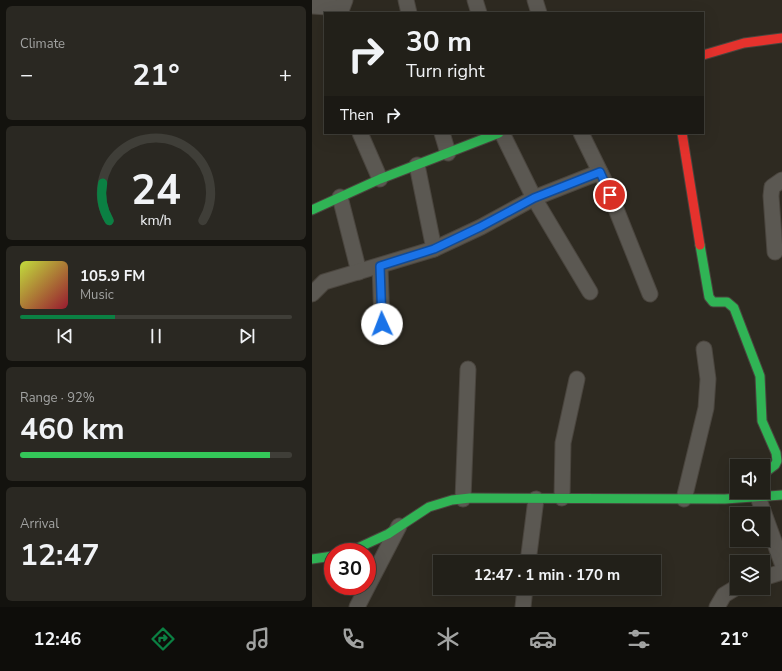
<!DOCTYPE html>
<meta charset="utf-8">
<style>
:root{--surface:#222019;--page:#2a2822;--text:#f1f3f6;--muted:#a2a3a2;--line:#3f3e38;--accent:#0b8043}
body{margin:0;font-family:"Nunito Sans",sans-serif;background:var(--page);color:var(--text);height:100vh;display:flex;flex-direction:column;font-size:15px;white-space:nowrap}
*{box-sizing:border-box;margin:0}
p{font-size:13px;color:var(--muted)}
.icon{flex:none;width:22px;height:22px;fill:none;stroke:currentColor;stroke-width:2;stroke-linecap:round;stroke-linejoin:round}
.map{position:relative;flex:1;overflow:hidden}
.drawer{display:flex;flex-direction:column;gap:6px;padding:6px;background:#13120e;width:312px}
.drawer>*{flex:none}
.guide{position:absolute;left:12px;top:12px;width:380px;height:122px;border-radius:0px;box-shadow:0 4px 16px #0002,0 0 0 1px var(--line);background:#222019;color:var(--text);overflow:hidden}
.fabs{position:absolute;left:418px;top:459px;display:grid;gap:8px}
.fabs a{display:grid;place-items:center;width:40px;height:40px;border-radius:0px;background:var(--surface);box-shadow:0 4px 16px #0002,0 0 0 1px var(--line);font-size:20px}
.speed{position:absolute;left:12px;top:543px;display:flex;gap:8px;font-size:20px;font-weight:700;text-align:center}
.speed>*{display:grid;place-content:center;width:52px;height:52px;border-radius:50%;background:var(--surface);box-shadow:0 4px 16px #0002,0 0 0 1px var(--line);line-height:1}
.speed .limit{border:6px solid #d22;background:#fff;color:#111}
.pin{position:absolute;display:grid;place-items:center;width:34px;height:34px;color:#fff;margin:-17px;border:2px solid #fff;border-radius:50%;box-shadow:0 1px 4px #0007}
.me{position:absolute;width:44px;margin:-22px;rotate:358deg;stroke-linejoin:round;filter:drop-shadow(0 0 3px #0008)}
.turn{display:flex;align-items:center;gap:14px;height:84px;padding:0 16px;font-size:18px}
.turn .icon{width:52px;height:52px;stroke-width:2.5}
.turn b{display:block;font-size:28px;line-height:34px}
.then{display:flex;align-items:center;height:38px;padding:0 16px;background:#0003;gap:8px;font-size:15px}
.big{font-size:30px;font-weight:700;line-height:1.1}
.drawer .widget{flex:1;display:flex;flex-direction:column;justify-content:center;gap:6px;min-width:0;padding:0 14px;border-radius:6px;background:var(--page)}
.drawer .dial{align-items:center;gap:0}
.dial svg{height:104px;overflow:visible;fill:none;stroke:var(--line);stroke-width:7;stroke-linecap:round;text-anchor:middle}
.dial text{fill:var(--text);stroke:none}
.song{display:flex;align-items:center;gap:12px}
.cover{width:48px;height:48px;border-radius:6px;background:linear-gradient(135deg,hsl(70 70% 55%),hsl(350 70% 35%))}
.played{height:4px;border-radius:2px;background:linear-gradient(90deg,var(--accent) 35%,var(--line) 35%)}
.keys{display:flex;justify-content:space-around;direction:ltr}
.heat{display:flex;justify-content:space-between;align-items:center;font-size:22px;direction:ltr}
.charge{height:6px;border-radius:3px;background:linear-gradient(90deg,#34c759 92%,var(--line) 0)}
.trip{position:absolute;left:121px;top:555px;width:228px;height:40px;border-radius:0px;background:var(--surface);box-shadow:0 4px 16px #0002,0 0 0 1px var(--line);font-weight:700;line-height:40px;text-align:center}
.tabs{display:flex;height:64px;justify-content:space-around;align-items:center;background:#0e0d0a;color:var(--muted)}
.tabs .icon{width:28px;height:28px}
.tabs .on{color:var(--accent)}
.tabs b{font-size:18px;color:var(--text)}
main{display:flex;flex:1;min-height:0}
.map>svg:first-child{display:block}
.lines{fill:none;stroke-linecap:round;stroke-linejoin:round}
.street-casing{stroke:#4a453e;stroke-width:17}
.fast-casing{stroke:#4a453e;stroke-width:11}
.jam-casing{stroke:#4a453e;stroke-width:11}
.street{stroke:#5b5852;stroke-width:15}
.fast{stroke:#30b455;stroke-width:9}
.jam{stroke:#e5322d;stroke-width:9}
.route-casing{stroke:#114b97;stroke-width:10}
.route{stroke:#1a73e8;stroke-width:7}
</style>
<main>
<section class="drawer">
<div class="widget"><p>Climate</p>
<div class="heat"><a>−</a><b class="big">21°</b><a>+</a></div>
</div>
<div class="widget dial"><svg viewBox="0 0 100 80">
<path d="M14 69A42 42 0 1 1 86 69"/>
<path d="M14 69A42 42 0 0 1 9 40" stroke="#0b8043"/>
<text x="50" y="56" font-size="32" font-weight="700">24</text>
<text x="50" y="72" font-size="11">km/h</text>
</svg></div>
<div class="widget">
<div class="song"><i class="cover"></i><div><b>105.9 FM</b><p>Music</p></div></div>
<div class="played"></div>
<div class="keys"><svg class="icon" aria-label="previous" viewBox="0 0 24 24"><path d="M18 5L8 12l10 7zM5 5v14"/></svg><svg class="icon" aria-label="pause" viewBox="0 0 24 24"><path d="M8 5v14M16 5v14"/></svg><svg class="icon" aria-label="next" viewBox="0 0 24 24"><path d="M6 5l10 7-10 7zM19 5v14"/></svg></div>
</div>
<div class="widget"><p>Range · 92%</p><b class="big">460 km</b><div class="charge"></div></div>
<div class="widget"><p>Arrival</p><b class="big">12:47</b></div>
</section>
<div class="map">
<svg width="470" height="607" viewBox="0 0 470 607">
<rect width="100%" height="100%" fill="#2e2a21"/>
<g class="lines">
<g class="street-casing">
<g id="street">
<path d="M94,0L97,13"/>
<path d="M163,0L167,13"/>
<path d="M223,0L227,13"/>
<path d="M0,6L30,8L33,0"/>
<path d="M48,133L68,179"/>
<path d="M130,133L136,153"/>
<path d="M190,133L222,198L278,292"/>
<path d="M269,133L294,184L338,294"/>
<path d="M105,165L122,249"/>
<path d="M28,197L47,272"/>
<path d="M463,252L459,196L460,187L470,180"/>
<path d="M68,266L70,323"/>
<path d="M0,294L12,282L122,249L169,227L222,198L288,172"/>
<path d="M446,497L470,563"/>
<path d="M250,498L251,443L265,379"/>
<path d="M151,499L156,369"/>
<path d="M372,499L394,408L396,379L392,349"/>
<path d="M216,562L224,499"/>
<path d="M451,578L470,572"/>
<path d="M45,607L87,526"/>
<path d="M211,607L213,588"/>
<path d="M405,607L412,595L425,587"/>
</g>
</g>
<g class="fast-casing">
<g id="fast">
<path d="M0,210L68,179L187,133"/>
<path d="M388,245L397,297L401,302H415L422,308L448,376L450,421L464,453L465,461L463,465L451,474"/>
<path d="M37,552L76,534L117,507L140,500L158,498L413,499L470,495"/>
<path d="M0,559L21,556"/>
</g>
</g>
<g class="jam-casing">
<g id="jam">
<path d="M391,55L432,43L470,38"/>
<path d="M370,133L388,245"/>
</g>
</g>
<use href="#street" class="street"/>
<use href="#fast" class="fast"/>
<use href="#jam" class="jam"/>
</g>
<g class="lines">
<g class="route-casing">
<path id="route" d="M70,324L68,266L122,249L168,227L222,198L288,172L298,195"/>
</g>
<use href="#route" class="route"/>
</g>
</svg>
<div class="fabs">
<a><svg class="icon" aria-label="sound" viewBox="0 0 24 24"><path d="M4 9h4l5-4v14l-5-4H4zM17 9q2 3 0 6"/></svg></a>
<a><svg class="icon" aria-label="search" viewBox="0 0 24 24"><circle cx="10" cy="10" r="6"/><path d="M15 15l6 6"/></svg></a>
<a><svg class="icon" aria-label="layers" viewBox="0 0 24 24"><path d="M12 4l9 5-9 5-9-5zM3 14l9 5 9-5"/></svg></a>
</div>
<div class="speed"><div class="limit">30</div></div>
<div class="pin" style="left:298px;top:195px;background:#d93025"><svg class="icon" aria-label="arrive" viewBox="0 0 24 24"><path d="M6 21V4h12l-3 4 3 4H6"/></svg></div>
<svg class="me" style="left:70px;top:324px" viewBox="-20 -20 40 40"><circle r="19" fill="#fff"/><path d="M0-13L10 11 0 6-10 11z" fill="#1a73e8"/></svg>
<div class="trip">12:47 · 1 min · 170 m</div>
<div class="guide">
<div class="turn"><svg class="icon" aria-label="right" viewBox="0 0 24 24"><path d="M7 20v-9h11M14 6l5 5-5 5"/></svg><div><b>30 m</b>Turn right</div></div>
<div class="then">Then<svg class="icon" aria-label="right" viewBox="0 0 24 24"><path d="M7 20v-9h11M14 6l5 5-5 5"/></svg></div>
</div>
</div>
</main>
<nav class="tabs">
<b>12:46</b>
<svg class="icon on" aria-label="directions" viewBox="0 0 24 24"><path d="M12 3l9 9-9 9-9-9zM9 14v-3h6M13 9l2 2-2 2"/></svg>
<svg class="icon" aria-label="music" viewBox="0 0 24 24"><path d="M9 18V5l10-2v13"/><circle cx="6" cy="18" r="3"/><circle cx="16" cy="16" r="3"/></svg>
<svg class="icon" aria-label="phone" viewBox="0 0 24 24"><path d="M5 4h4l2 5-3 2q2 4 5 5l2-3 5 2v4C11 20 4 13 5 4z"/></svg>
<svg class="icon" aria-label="climate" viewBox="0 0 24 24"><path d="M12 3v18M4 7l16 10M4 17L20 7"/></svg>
<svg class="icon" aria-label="car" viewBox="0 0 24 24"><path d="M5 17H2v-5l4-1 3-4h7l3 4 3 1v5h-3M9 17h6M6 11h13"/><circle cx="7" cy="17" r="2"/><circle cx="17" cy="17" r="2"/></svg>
<svg class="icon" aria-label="filters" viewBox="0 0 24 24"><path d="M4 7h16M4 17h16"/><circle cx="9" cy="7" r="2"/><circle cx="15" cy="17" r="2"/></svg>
<b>21°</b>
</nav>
